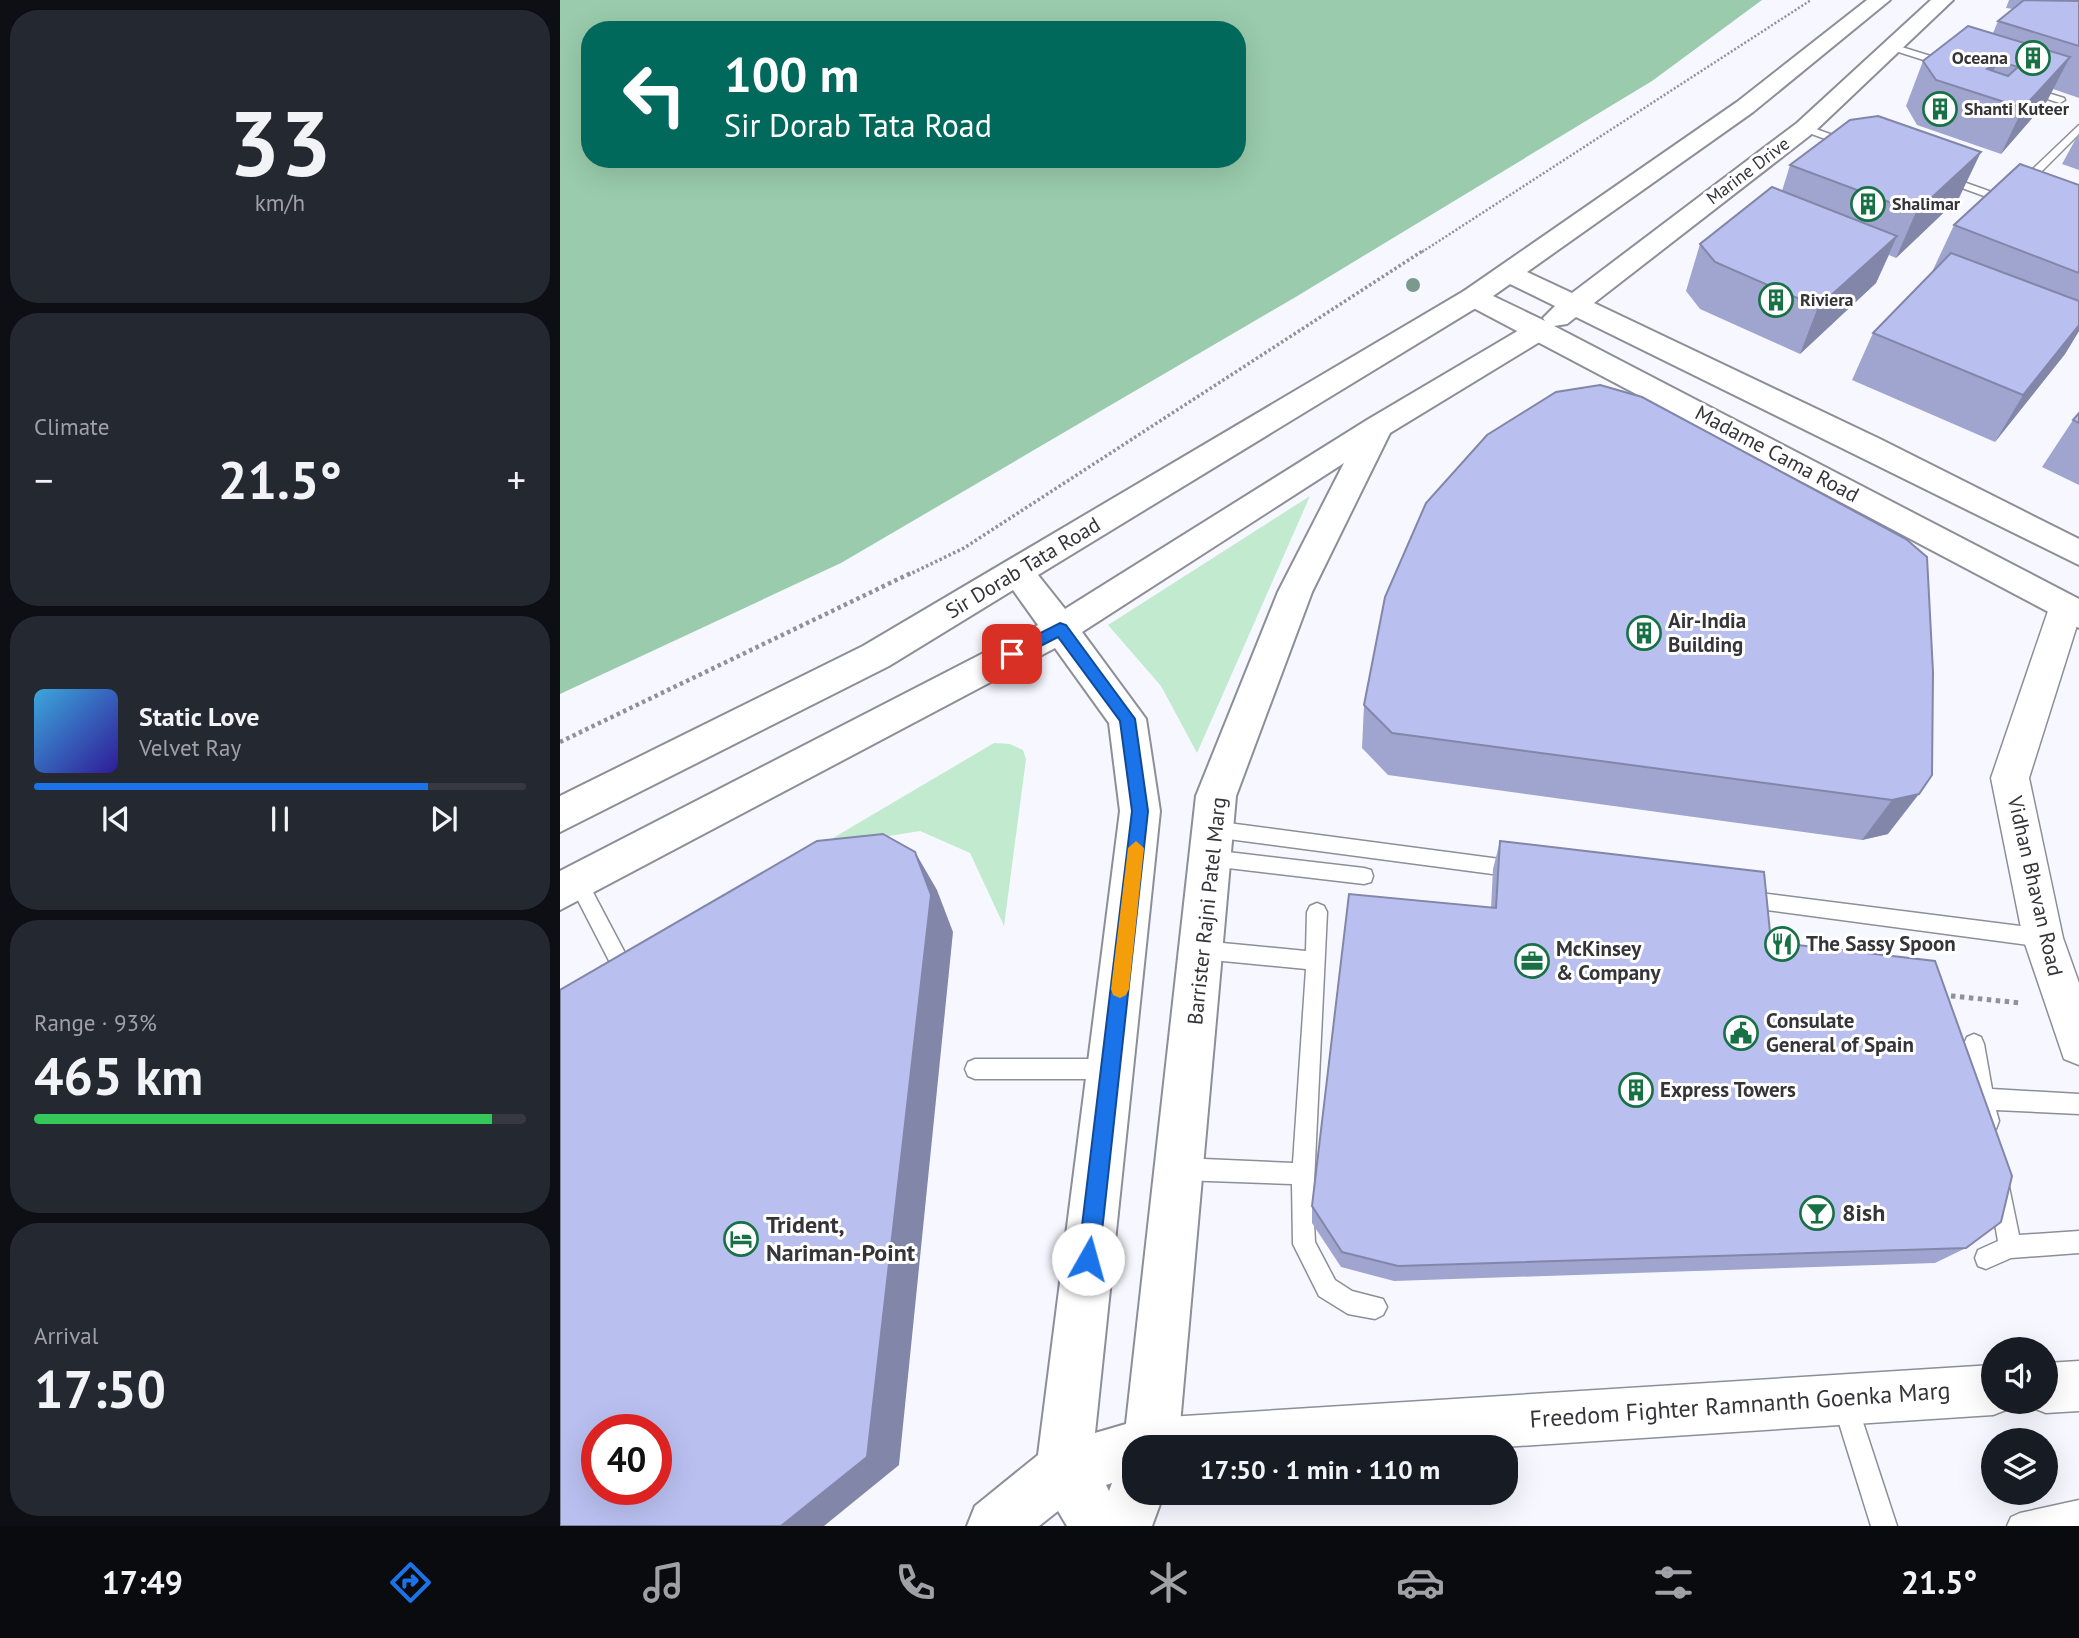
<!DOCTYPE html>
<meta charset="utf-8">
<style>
:root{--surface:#171b24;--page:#242831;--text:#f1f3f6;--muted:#9ea1a6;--line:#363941;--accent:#1a73e8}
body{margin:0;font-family:"PT Sans",sans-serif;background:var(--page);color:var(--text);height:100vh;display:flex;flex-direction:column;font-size:26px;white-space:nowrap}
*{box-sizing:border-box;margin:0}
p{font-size:23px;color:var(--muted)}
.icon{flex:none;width:38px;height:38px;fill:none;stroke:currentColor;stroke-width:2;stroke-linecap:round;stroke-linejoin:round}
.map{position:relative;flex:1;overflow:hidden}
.details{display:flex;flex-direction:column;gap:10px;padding:10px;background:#0d0f14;width:560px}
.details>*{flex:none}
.banner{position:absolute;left:21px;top:21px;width:665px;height:147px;border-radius:28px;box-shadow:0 7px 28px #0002;background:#00695c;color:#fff;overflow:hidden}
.buttons{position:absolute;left:1421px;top:1337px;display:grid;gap:14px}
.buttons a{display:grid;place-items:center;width:77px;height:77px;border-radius:50%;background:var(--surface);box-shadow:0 7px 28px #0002;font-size:35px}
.speed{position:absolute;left:21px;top:1414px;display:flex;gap:14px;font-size:35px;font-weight:700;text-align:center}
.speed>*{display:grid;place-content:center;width:91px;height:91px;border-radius:50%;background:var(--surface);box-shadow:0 7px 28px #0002;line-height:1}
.speed .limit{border:10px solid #d22;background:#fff;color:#111}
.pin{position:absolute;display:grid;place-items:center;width:60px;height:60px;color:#fff;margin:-30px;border-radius:14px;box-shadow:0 4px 10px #0006}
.me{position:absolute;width:77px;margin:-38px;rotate:7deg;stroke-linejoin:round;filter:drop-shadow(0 0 5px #0008)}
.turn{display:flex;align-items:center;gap:24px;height:147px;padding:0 28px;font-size:32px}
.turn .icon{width:91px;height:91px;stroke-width:2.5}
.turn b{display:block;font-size:49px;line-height:60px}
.big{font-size:52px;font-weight:700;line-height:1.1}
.details .widget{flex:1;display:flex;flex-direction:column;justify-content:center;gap:10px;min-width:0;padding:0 24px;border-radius:28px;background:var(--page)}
.details .dial{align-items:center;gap:0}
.dial b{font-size:91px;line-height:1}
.song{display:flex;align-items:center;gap:21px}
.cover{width:84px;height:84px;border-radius:10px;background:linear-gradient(135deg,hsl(200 70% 55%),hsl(250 70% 35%))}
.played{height:7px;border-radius:4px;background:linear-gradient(90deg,var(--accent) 80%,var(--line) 80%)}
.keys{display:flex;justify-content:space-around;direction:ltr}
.heat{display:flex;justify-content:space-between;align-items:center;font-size:38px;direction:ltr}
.charge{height:10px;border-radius:5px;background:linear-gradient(90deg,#34c759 93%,var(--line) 0)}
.trip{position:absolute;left:562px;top:1435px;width:396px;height:70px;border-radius:28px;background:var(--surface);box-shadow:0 7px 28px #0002;font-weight:700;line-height:70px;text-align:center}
.tab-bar{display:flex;height:112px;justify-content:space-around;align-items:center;background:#090b0e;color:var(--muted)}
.tab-bar .icon{width:49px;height:49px}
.tab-bar .active{color:var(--accent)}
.tab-bar b{font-size:32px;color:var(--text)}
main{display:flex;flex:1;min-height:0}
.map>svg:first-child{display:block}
.green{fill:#c1eacf}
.water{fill:#9acbac;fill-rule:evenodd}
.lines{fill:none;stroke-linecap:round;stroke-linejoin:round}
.lane-casing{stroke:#8c8e98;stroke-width:3}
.street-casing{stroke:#8c8e98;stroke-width:3}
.secondary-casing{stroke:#8c8e98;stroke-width:4}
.primary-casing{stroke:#8c8e98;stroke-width:4}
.path-far3{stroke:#919197;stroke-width:2.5;stroke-dasharray:2 2;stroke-linecap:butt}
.path-far2{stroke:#919197;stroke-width:3.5;stroke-dasharray:2.5 2.5;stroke-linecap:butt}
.path-far1{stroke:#919197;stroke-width:4.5;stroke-dasharray:3.5 3.5;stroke-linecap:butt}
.path{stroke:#919197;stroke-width:5;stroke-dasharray:4.5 4.5;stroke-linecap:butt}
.lane{fill:#fff;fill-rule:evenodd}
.street{fill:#fff;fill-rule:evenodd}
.secondary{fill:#fff;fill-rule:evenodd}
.primary{fill:#fff;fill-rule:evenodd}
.tree{fill:#7b9a8d}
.wall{fill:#9fa5ce}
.shaded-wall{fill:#8286a8}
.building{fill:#b9c0f0;stroke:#8286a8;stroke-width:2;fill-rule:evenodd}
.route{fill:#1a73e8;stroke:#114b97;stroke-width:2}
.slow{fill:#f59e0b}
.labels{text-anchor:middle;stroke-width:6;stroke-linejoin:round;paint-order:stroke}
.far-poi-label{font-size:18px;font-weight:bold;fill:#343439;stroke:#fff;text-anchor:start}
.far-street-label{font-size:18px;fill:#343439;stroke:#fff}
.street-label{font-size:21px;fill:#343439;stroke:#fff}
.poi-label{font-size:21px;font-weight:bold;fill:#343439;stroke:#fff;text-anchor:start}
.near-poi-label{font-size:24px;font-weight:bold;fill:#343439;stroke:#fff;text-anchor:start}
.near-street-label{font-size:24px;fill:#343439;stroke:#fff}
</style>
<main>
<section class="details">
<div class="widget dial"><b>33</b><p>km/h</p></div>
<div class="widget"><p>Climate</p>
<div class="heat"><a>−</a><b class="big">21.5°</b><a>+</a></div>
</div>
<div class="widget">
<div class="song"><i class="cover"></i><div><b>Static Love</b><p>Velvet Ray</p></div></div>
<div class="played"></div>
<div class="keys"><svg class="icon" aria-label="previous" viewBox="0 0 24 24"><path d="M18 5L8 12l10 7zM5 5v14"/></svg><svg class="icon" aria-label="pause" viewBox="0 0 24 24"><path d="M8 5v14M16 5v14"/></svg><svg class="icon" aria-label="next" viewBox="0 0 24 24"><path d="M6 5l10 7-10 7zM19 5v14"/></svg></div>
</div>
<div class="widget"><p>Range · 93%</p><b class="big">465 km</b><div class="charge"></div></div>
<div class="widget"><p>Arrival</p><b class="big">17:50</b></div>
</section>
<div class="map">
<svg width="1519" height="1526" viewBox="0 0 1519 1526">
<rect width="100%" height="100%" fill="#f7f8ff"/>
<g class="green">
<path d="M750,496L637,753L601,686L548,625Z"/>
<path d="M434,743L450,744L463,750L466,759L444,926L410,853L360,831L256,848Z"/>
</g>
<path class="water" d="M0,0H1202L1092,81L739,295L281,563L0,694ZM30,30H677V159H30Z"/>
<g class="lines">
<g class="lane-casing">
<g id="lane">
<path d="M1332,44L1393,63L1394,65L1389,68L1329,49L1327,47Z"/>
<path d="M1469,87L1504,98L1505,100L1500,103L1465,92L1464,90Z"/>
<path d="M1245,125L1292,142L1293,144L1284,146L1241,130V126Z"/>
<path d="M1519,125V134L1465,188H1457V184Z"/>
<path d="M1384,175L1454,200L1456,202L1446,204L1380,180V176Z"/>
<path d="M653,821L955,861L962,863L964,869L962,875L955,877L653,837L647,834L644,829L647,824Z"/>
<path d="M651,850L804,868L811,870L813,876L811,882L804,884L651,866L644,864L642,858L644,852Z"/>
<path d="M18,875L25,877L74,970L77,976L74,982L67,985L60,982L9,883L11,877Z"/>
<path d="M1184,891L1483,929L1490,932L1493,938L1490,944L1483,947L1184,907L1177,905L1175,899L1177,893Z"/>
<path d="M757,903L764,906L767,912L753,1203L755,1242L775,1280L792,1291L823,1299L827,1307L823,1315L815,1319L788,1314L759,1296L733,1244L732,1184L621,1180L613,1177L610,1169L613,1161L621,1158L733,1163L746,969L642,959L635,956L632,950L635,944L642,941L746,951L747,912L750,906Z"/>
<path d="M1414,1034L1421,1037L1424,1044L1432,1089L1519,1094V1114L1436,1110L1439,1121L1436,1129L1428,1132L1420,1129L1404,1044L1407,1037Z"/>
<path d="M415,1059H550L557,1062L560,1069L557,1076L550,1079H415L408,1076L405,1069L408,1062Z"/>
<path d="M1440,1179L1448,1182L1459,1235L1519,1231V1253L1451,1258L1426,1269L1418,1266L1415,1258L1418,1250L1438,1241L1429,1190L1432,1182Z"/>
<path d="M1285,1392L1294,1395L1297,1404L1337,1526H1311L1273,1404L1276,1395Z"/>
<path d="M1519,1500V1526H1447L1451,1517L1460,1513Z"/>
</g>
</g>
<g class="street-casing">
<g id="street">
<path d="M1506,596L1519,601V619L1469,778L1503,938L1519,983V1065L1504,1059L1463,938L1431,778L1489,608L1494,599Z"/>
<path d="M1519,1361V1411L1486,1413L1468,1406L1466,1402H1486V1363Z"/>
<path d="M1433,1365V1402H1454L1451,1408L1433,1415L943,1447H574V1463L566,1444L574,1426L592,1418Z"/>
</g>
</g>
<g class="secondary-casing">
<path id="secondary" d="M914,289L924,291L928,297L924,303L478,575L505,609L807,420L971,323L981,320L991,323L995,329L991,335L830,433L752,592L676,796L618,1447H574V1493H604L592,1526H507L498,1511L479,1526H407L415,1506L478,1455L560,811L549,723L495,648L0,910V871L478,625L453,590L329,666L0,832V796L303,646L904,291ZM784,463L718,592L636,796L566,1424L535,1433L600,811L586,719L522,632ZM552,1483L549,1491L546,1485Z"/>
</g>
<g class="primary-casing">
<path id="primary" d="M1307,0H1330L1193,112L967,272L1012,293L1237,123L1371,0H1393L1253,133L1034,303L1320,439L1519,539V565L1016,317L1007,324L994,326L1519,599V628L904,303L900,297L904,291L1177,102ZM950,284L995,306L983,318L985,321L933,296Z"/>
</g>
<path class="path-far3" d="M862,252L1251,0"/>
<path class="path-far2" d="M348,575L404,548L864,250"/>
<path class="path-far1" d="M0,742L351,573"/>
<path class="path" d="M1382,995L1461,1003"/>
<use href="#lane" class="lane"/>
<use href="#street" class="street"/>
<use href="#secondary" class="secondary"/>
<use href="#primary" class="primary"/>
</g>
<circle class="tree" cx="853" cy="285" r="7"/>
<g class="wall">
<path d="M1449,0H1519V98L1493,89L1487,101L1441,154L1357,125L1346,106L1363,61L1433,33L1438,21L1453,9L1446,8Z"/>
<path d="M1519,133V170L1502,164Z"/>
<path d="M1230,165L1399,198L1336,258L1329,255L1316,283L1240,354L1140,309L1126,291L1140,244L1222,191Z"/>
<path d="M1519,185V331L1505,354L1435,442L1292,380L1313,333L1372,272L1394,225Z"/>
<path d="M1519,413V485L1482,467L1513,420Z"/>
<path d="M1367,557L1328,834L1302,840L828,775L802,748L804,705Z"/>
<path d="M940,841L1211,942L1406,1248L1375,1263L834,1281L781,1267L752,1223V1206L931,908L933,869Z"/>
</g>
<g class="shaded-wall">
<path d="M1510,57L1487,101L1441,154L1463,108Z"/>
<path d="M1438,61L1422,95L1427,69Z"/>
<path d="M1421,152L1399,198L1336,258L1356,212Z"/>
<path d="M1337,236L1316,283L1240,354L1258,307Z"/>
<path d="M1519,325V331L1505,354L1435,442L1463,395Z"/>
<path d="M1359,794L1328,834L1302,840L1332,800Z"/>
<path d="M355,852L377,890L393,932L339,1465L264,1526H221Z"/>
</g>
<g class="building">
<path d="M1464,0L1519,1V46L1438,21Z"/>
<path d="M1408,26L1510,57L1463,108L1376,80L1363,61ZM1438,61L1458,67L1448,76L1427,69Z"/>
<path d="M1318,116L1421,152L1356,212L1230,165L1290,120Z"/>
<path d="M1460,164L1519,185V273L1394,225Z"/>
<path d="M1212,187L1337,236L1258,307L1155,262L1140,244Z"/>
<path d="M1391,253L1519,301V325L1463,395L1313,333Z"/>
<path d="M1040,385L1082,397L1346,539L1367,557L1373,672L1372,775L1359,794L1332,800L832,733L804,705L825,597L866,503L927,435L996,392Z"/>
<path d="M1519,413V423L1513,420Z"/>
<path d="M323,834L355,852L371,895L307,1457L221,1526H0V990L257,841ZM37,1430H96V1489H37Z"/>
<path d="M940,841L1204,872L1211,942L1375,961L1452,1176L1441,1222L1406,1248L838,1266L782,1252L752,1206L789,894L936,908Z"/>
</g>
<path class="route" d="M500,623L506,625L575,719L588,811L539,1259L535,1266L528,1269L521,1266L518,1259L572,811L560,721L498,637L457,658H447L445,654L447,650Z"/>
<path class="slow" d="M576,841L584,848L569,989L566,995L560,998L553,995L551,989L568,848Z"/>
<defs>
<g id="building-ring" transform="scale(1.75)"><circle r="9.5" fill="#fff" stroke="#177145" stroke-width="1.5"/><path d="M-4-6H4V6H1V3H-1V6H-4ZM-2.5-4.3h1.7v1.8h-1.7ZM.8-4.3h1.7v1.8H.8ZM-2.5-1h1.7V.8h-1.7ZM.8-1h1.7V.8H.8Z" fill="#177145"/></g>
<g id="restaurant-ring" transform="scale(1.75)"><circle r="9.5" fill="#fff" stroke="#177145" stroke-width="1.5"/><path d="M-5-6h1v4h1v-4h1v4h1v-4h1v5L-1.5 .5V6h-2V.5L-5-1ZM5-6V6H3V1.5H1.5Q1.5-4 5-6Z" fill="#177145"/></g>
<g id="office-ring" transform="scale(1.75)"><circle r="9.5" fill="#fff" stroke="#177145" stroke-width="1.5"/><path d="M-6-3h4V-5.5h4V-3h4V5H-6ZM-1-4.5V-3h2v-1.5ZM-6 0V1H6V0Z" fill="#177145"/></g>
<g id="civic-ring" transform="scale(1.75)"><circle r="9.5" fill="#fff" stroke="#177145" stroke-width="1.5"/><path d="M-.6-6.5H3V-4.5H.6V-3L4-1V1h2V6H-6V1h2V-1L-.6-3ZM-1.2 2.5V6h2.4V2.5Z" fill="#177145"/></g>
<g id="bar-ring" transform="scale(1.75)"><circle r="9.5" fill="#fff" stroke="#177145" stroke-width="1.5"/><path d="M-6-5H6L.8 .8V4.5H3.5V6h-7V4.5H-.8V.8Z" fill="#177145"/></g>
<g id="hotel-ring" transform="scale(1.75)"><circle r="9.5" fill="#fff" stroke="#177145" stroke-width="1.5"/><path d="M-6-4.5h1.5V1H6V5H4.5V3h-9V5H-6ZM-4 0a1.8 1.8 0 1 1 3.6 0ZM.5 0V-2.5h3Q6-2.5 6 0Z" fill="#177145"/></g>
</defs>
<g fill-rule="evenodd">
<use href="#building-ring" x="1473" y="58"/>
<use href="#building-ring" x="1380" y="109"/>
<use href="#building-ring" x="1308" y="204"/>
<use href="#building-ring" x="1216" y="300"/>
<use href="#building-ring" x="1084" y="633"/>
<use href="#restaurant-ring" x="1222" y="944"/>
<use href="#office-ring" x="972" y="961"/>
<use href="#civic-ring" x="1181" y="1033"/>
<use href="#building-ring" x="1076" y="1090"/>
<use href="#bar-ring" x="1257" y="1213"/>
<use href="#hotel-ring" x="181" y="1239"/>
</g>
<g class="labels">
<g class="far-poi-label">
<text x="1448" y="64" text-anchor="end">Oceana</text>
<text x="1404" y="115">Shanti Kuteer</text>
<text x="1332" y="210">Shalimar</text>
<text x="1240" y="306">Riviera</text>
</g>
<g class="far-street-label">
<text transform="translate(1188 171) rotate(-37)" y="6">Marine Drive</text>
</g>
<g class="street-label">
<text transform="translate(1217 454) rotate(28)" y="7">Madame Cama Road</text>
<text transform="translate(463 568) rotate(-31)" y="7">Sir Dorab Tata Road</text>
<text transform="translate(1475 886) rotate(77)" y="7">Vidhan Bhavan Road</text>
<text transform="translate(647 911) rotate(-84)" y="7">Barrister Rajni Patel Marg</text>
</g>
<g class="poi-label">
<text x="1108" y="628">Air-India<tspan x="1108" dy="24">Building</tspan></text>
<text x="1246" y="951">The Sassy Spoon</text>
<text x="996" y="956">McKinsey<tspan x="996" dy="24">&amp; Company</tspan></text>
<text x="1206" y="1028">Consulate<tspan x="1206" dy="24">General of Spain</tspan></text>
<text x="1100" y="1097">Express Towers</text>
</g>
<g class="near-poi-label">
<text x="1282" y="1221">8ish</text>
<text x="206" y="1233">Trident,<tspan x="206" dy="28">Nariman-Point</tspan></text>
</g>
<g class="near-street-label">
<text transform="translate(1180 1405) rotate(-4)" y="8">Freedom Fighter Ramnanth Goenka Marg</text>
</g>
</g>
</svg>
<div class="buttons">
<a><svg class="icon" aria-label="sound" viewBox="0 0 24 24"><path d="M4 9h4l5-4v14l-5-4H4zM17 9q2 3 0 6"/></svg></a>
<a><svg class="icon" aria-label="layers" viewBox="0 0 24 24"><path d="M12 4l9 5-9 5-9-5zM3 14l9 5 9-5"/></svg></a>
</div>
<div class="speed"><div class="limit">40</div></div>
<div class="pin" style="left:452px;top:654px;background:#d93025"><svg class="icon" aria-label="arrive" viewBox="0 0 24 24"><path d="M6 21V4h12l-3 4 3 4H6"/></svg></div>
<svg class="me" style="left:528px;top:1259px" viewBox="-20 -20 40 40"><circle r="19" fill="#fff"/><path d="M0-13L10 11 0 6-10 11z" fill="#1a73e8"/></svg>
<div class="trip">17:50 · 1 min · 110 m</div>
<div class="banner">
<div class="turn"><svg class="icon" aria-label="left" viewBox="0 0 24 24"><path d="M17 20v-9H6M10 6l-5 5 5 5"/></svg><div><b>100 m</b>Sir Dorab Tata Road</div></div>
</div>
</div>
</main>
<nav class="tab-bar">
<b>17:49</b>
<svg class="icon active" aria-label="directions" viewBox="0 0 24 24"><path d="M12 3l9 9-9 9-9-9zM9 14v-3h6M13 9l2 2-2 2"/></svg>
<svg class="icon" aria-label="music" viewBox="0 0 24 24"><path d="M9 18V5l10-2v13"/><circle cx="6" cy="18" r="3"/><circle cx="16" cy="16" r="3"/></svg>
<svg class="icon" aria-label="phone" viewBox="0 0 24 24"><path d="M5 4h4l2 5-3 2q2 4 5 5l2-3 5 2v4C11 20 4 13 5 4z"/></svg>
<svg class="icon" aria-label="climate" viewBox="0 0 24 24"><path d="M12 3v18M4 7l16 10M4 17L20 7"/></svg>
<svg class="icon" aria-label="car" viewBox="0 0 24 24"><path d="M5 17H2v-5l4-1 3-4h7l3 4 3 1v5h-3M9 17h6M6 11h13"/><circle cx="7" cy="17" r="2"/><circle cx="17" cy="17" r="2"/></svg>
<svg class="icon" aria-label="filters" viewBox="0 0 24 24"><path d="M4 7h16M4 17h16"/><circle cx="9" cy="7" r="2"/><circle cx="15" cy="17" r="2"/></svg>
<b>21.5°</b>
</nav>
